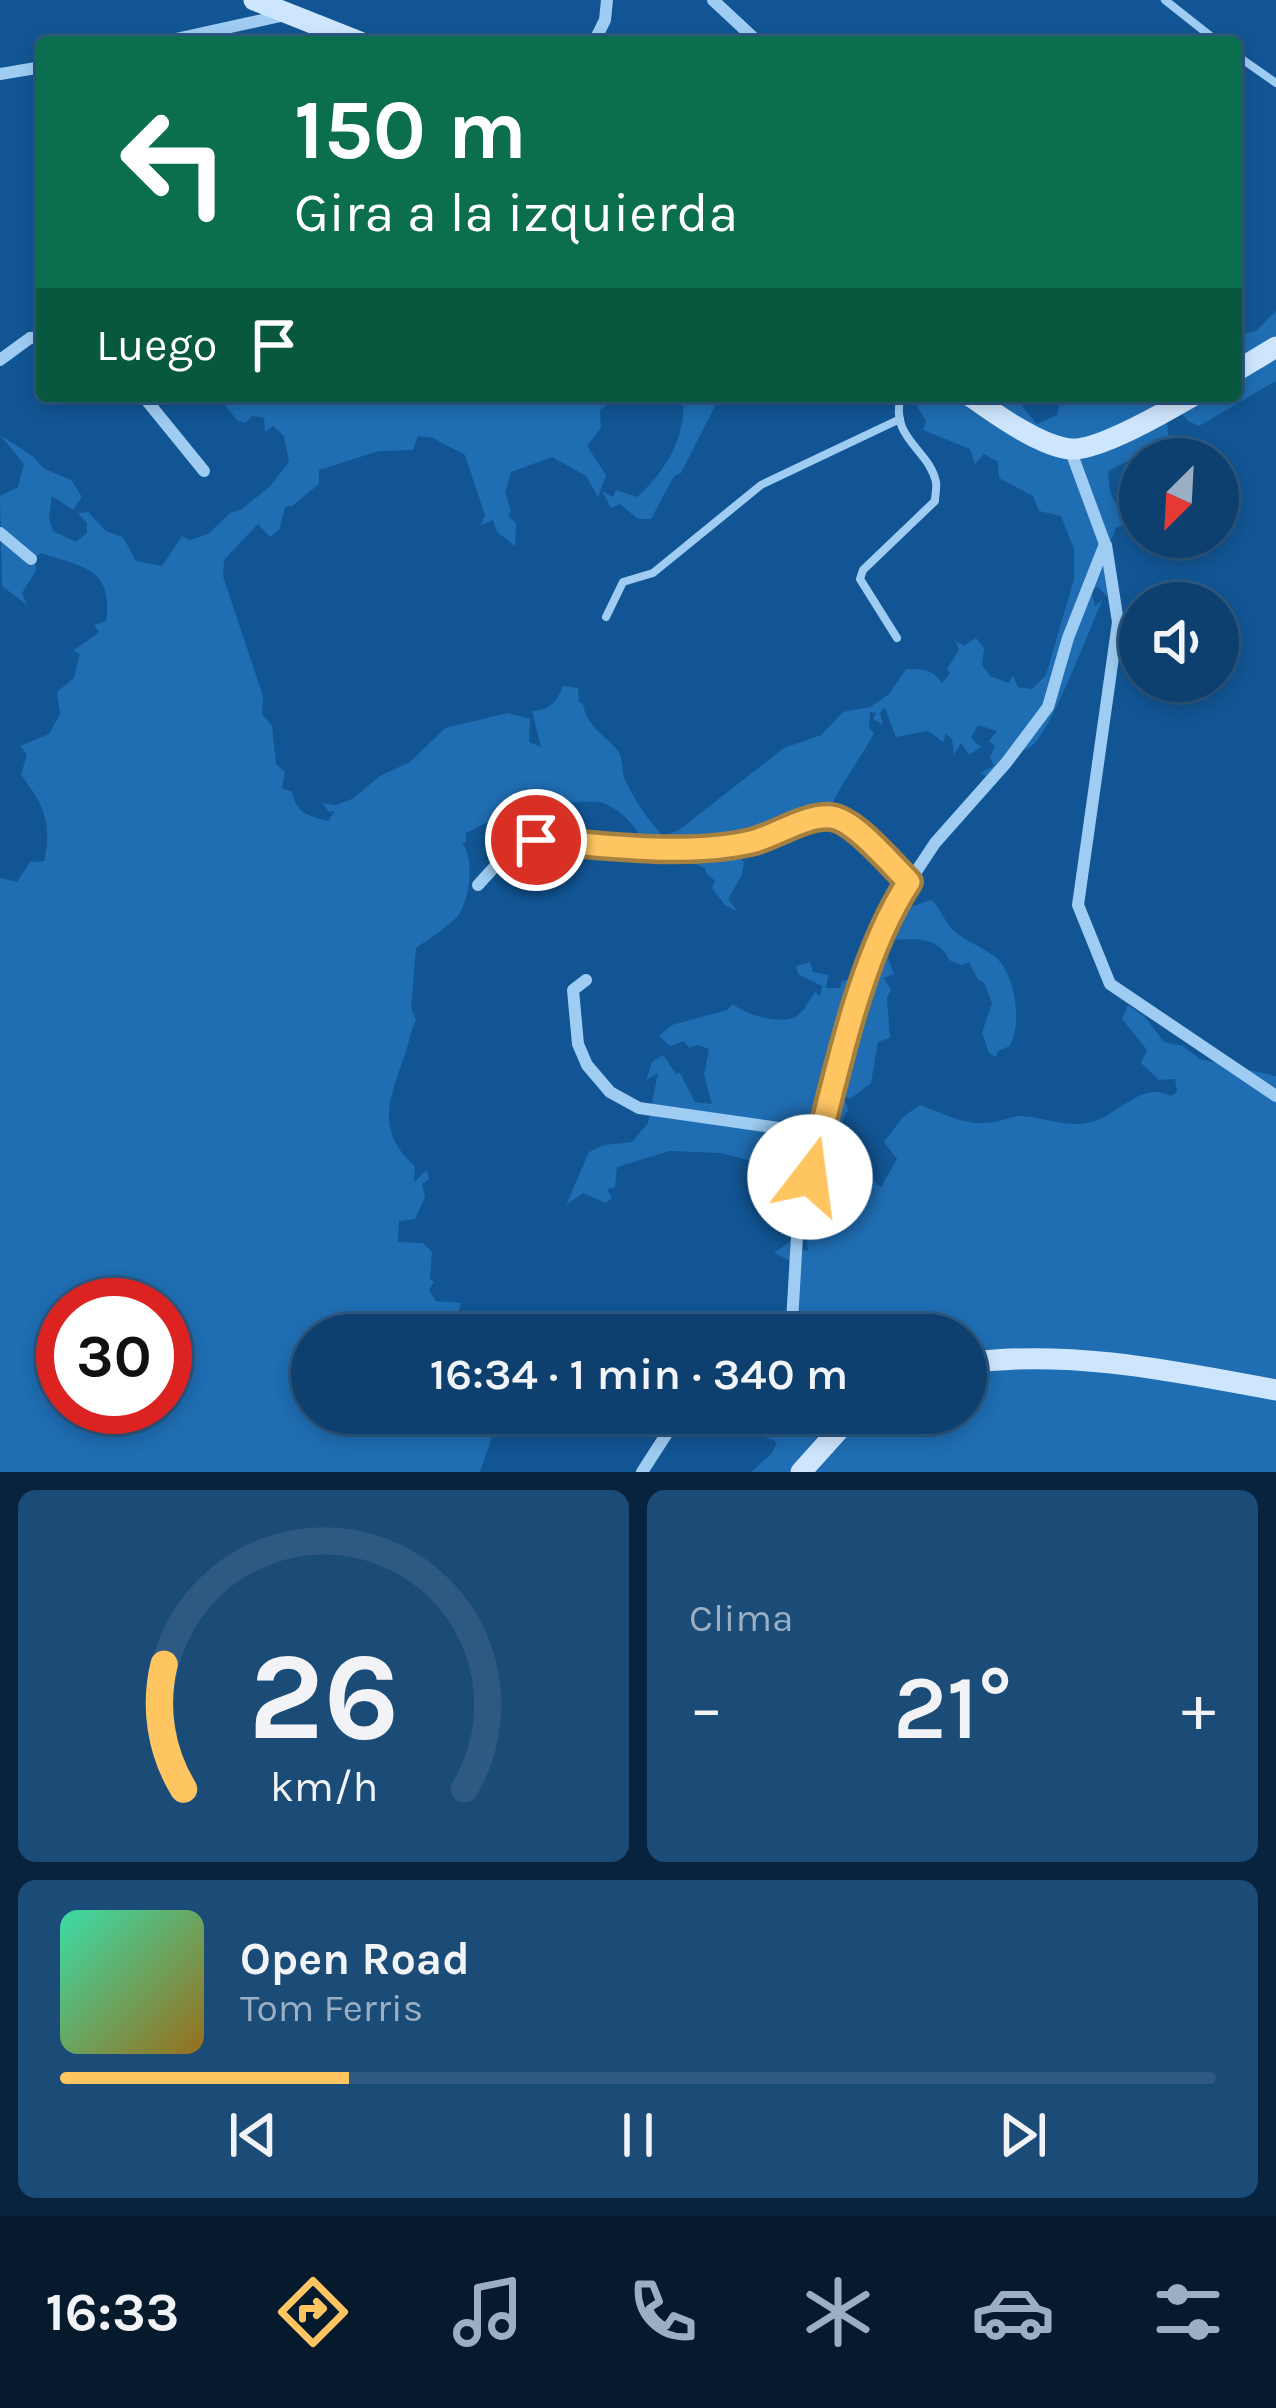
<!DOCTYPE html>
<html lang="es">
<meta charset="utf-8">
<style>
:root{--surface:#0d406f;--page:#1b4b77;--text:#f1f3f6;--muted:#9aafc3;--line:#2d5982;--accent:#ffc561}
body{margin:0;font-family:Karla,sans-serif;background:var(--page);color:var(--text);height:100vh;display:flex;flex-direction:column;font-size:45px;white-space:nowrap}
*{box-sizing:border-box;margin:0}
p{font-size:39px;color:var(--muted)}
.icon{flex:none;width:66px;height:66px;fill:none;stroke:currentColor;stroke-width:2;stroke-linecap:round;stroke-linejoin:round}
.map{position:relative;height:1472px;overflow:hidden}
.side{display:flex;flex-direction:column;gap:18px;padding:18px;background:#07233d;flex:1}
.side>*{flex:none}
.top-card{position:absolute;left:36px;top:36px;width:1206px;height:366px;border-radius:12px;box-shadow:0 6px 18px #0003,0 0 0 3px var(--line);background:#0b6e4f;color:#fff;overflow:hidden}
.needle{width:78px;rotate:204deg}
.controls{position:absolute;left:1119px;top:438px;display:grid;gap:24px}
.controls a{display:grid;place-items:center;width:120px;height:120px;border-radius:50%;background:var(--surface);box-shadow:0 6px 18px #0003,0 0 0 3px var(--line);font-size:60px}
.speed{position:absolute;left:36px;top:1278px;display:flex;gap:24px;font-size:60px;font-weight:700;text-align:center}
.speed>*{display:grid;place-content:center;width:156px;height:156px;border-radius:50%;background:var(--surface);box-shadow:0 6px 18px #0003,0 0 0 3px var(--line);line-height:1}
.speed .limit{border:18px solid #d22;background:#fff;color:#111}
.pin{position:absolute;display:grid;place-items:center;width:102px;height:102px;color:#fff;margin:-51px;border:6px solid #fff;border-radius:50%;box-shadow:0 3px 12px #0007}
.me{position:absolute;width:132px;margin:-66px;rotate:15deg;stroke-linejoin:round;filter:drop-shadow(0 0 9px #0008)}
.turn{display:flex;align-items:center;gap:42px;height:252px;padding:0 60px;font-size:54px}
.turn .icon{width:156px;height:156px;stroke-width:2.5}
.turn b{display:block;font-size:84px;line-height:102px}
.then{display:flex;align-items:center;height:114px;padding:0 60px;background:#0003;gap:24px;font-size:45px}
.big{font-size:90px;font-weight:600;line-height:1.1}
.side .widget{flex:1;display:flex;flex-direction:column;justify-content:center;gap:18px;min-width:0;padding:0 42px;border-radius:18px;background:var(--page)}
.side .dial{align-items:center;gap:0}
.dial svg{height:312px;overflow:visible;fill:none;stroke:var(--line);stroke-width:7;stroke-linecap:round;text-anchor:middle}
.dial text{fill:var(--text);stroke:none}
.song{display:flex;align-items:center;gap:36px}
.cover{width:144px;height:144px;border-radius:18px;background:linear-gradient(135deg,hsl(160 70% 55%),hsl(40 70% 35%))}
.played{height:12px;border-radius:6px;background:linear-gradient(90deg,var(--accent) 25%,var(--line) 25%)}
.keys{display:flex;justify-content:space-around;direction:ltr}
.heat{display:flex;justify-content:space-between;align-items:center;font-size:66px;direction:ltr}
.side .tiles{flex:1;display:grid;gap:18px;grid-template-columns:1fr 1fr}
.widget:last-child{grid-column:span 2}
.trip{position:absolute;left:291px;top:1314px;width:696px;height:120px;border-radius:60px;background:var(--surface);box-shadow:0 6px 18px #0003,0 0 0 3px var(--line);font-weight:600;line-height:120px;text-align:center}
.menu{display:flex;height:192px;justify-content:space-around;align-items:center;background:#051a2c;color:var(--muted)}
.menu .icon{width:84px;height:84px}
.menu .selected{color:var(--accent)}
.menu b{font-size:54px;color:var(--text)}
.map>svg:first-child{display:block}
.green{fill:#1f6db2;fill-rule:evenodd}
.lines{fill:none;stroke-linecap:round;stroke-linejoin:round}
.service{stroke:#9fccf3;stroke-width:8}
.minor{stroke:#9fccf3;stroke-width:12}
.secondary{stroke:#cee6fd;stroke-width:21}
.route-casing{stroke:#a6803f;stroke-width:30}
.route{stroke:#ffc561;stroke-width:21}
</style>
<div class="map">
<svg width="1276" height="1472" viewBox="0 0 1276 1472">
<rect width="100%" height="100%" fill="#115594"/>
<g class="green">
<path d="M1276,311V381L1199,426L1188,421L1178,409L1167,423L1169,443L1153,458L1130,460L1108,471C1109,489 1111,502 1125,514V524L1116,528L1109,545L1107,597L1098,587L1091,590L1095,606L1103,599C1090,626 1050,737 1029,748C1023,751 1016,751 1010,752L994,780L980,773L994,766L990,757L995,746L989,741L997,731L978,725L971,738L981,747L969,755L961,743L954,755L952,739L946,734L943,742L928,731L896,737L885,708L880,712L883,725L873,719L876,713L870,712L869,728L874,733C861,759 840,783 830,810L752,845L748,854L738,855L744,862L742,875L728,899L738,912L725,905L712,888L715,881L705,872L706,869L681,857L653,861C645,838 627,812 603,803C591,799 577,805 565,800L563,806L526,817L523,809L515,806L506,814L495,815L501,823H486L466,833V842L462,843C475,858 470,903 456,918C445,929 429,939 416,948L411,1008L416,1020C411,1030 410,1038 407,1048C393,1093 371,1128 415,1166L414,1182L427,1170L429,1179L422,1184L425,1197L415,1219L399,1221L398,1242L423,1243L432,1252L430,1279L434,1282L429,1290L436,1301L461,1303L455,1322L458,1335H312V1413H491L501,1419L506,1430L493,1434L480,1472H0V878L17,882L30,862L44,861C52,824 45,806 21,775L27,754L20,746L49,734L60,714L57,692L74,678L80,654L73,651L99,632L94,625L106,621C114,567 81,567 41,553L35,558L36,571L22,593L27,605L2,586L0,496L18,487L24,464L0,435L34,457L43,468L71,480L82,497L73,510L52,496L49,518L53,531L76,542L87,533V523L78,513L88,512L106,531L123,537L136,561L162,566L182,536L190,540L208,534L230,513L242,509L270,486L289,462L284,436L273,426L265,432L264,418L253,416L245,423L237,420L219,398L620,396L600,410L601,428L587,446L606,475L598,497L586,476L552,457L511,472L505,493L511,510L508,516L516,523L515,546L497,532L493,520L481,525L485,515L465,455L433,438L418,436L413,450L379,451L319,470V484L292,506L285,507L279,530L270,537L258,524L224,560L223,576L263,696L262,714L272,726L276,764L285,772L282,788L292,792C296,813 309,816 328,821L335,811L329,812L322,803L336,805L352,799L380,776L410,762L445,728L508,713L530,719L529,742L541,747L532,711C550,710 557,702 563,686L578,688L579,702L583,704C587,728 605,734 618,751C624,760 621,770 625,780C635,801 648,820 663,836L679,830L784,748L821,735L843,712L870,707L889,694L906,669C922,669 933,669 942,683L950,673L947,669L959,650L955,641L964,646L976,638L984,648L982,665L990,676L1009,683L1013,675L1018,687L1032,689L1046,675L1074,579V549L1061,516L1039,511L1033,496L999,478L998,462L984,454L975,464L970,449L923,430L926,421L911,396H998L1006,402L1022,399V406L1037,424L1057,415L1062,396H1236V335L1256,331ZM63,1305H165V1407H63Z"/>
<path d="M683,396H720L681,473L674,476L651,519H638L620,504L611,508L602,491L613,497L616,490L637,497C666,471 687,436 683,396Z"/>
<path d="M931,900C941,908 944,921 953,930C966,942 981,946 994,956C1016,973 1022,1023 1010,1046L998,1051L996,1057L989,1053L982,1033L992,1003L984,982L978,980L969,962L961,965L949,960C939,936 913,939 893,940L885,950L894,974L884,978L891,990L887,998L890,1038L878,1042L871,1083L850,1099L843,1095L848,1110L842,1122L852,1134L844,1136C849,1157 865,1174 881,1187L897,1159L884,1142L903,1117L920,1105C944,1114 967,1127 993,1122C1002,1121 1011,1116 1021,1116C1043,1117 1064,1127 1087,1123C1118,1118 1139,1080 1171,1096L1177,1092L1175,1079L1159,1080L1141,1063L1147,1050L1122,1019L1128,1005L1145,1017L1164,1042L1183,1046L1200,1059L1276,1076V1472H751L772,1453L777,1442L765,1437L766,1427H774L772,1413H966V1335H797L791,1261L774,1253L796,1237L800,1249L808,1251L805,1217L790,1192L793,1187L771,1166L721,1153L670,1151L617,1167L615,1187L607,1189L612,1198L606,1203L583,1193L566,1205L589,1152L604,1145L632,1142L648,1123L658,1073L646,1080L652,1062L663,1055L676,1074L680,1073L695,1102L712,1104L704,1075L709,1049L698,1045L689,1048L684,1041L670,1046L659,1036L672,1025L727,1010L733,1004C747,1016 783,1025 797,1016C804,1010 810,1000 815,992L820,996L822,986L798,974L796,966L810,962L813,972L828,975L826,988H840L842,981L855,978L865,950L860,943L875,949L907,908Z"/>
</g>
<g class="lines">
<g class="service">
<path d="M1165,0L1218,42"/>
<path d="M1236,55L1276,83"/>
<path d="M606,617L623,582L653,573L761,485L900,419"/>
<path d="M897,638L860,579L863,570L935,501C935,495 937,488 936,482C929,449 889,438 901,396"/>
</g>
<g class="minor">
<path d="M713,0L758,42"/>
<path d="M162,42L285,15"/>
<path d="M594,42L605,20L607,0"/>
<path d="M0,74L42,67"/>
<path d="M0,360L30,338L42,337"/>
<path d="M143,396L204,471"/>
<path d="M0,533L31,559"/>
<path d="M1106,545L1118,622L1078,905L1110,984L1276,1096"/>
<path d="M478,885L508,852L536,840L626,846L700,847L750,843L831,817L851,825L909,882"/>
<path d="M586,980L573,990L578,1044L587,1065L610,1092L639,1108L821,1134"/>
<path d="M794,1335L792,1322L798,1219L853,1012L896,902L935,843L1006,763L1048,707L1068,638L1105,544L1070,449"/>
<path d="M827,1413L836,1431"/>
<path d="M642,1472L671,1427L670,1415L665,1413"/>
</g>
<g class="secondary">
<path d="M254,0L360,42"/>
<path d="M1236,371L1276,347"/>
<path d="M970,396C994,413 1041,447 1071,449C1099,451 1167,411 1193,396"/>
<path d="M966,1363C1070,1349 1174,1371 1276,1390"/>
<path d="M801,1472L854,1413"/>
</g>
</g>
<g class="lines">
<g class="route-casing">
<path id="route" d="M536,840C602,845 686,857 751,842C776,836 804,815 831,817C854,819 892,865 909,882C858,958 834,1087 810,1177"/>
</g>
<use href="#route" class="route"/>
</g>
</svg>
<div class="controls">
<a><svg class="needle" viewBox="-14 -14 28 28"><path d="M0-13l5 13h-10z" fill="#e53935"/><path d="M0 13l5-13h-10z" fill="#9aafc3"/></svg></a>
<a><svg class="icon" aria-label="sound" viewBox="0 0 24 24"><path d="M4 9h4l5-4v14l-5-4H4zM17 9q2 3 0 6"/></svg></a>
</div>
<div class="speed"><div class="limit">30</div></div>
<div class="pin" style="left:536px;top:840px;background:#d93025"><svg class="icon" aria-label="arrive" viewBox="0 0 24 24"><path d="M6 21V4h12l-3 4 3 4H6"/></svg></div>
<svg class="me" style="left:810px;top:1177px" viewBox="-20 -20 40 40"><circle r="19" fill="#fff"/><path d="M0-13L10 11 0 6-10 11z" fill="#ffc561"/></svg>
<div class="trip">16:34 · 1 min · 340 m</div>
<div class="top-card">
<div class="turn"><svg class="icon" aria-label="left" viewBox="0 0 24 24"><path d="M17 20v-9H6M10 6l-5 5 5 5"/></svg><div><b>150 m</b>Gira a la izquierda</div></div>
<div class="then">Luego<svg class="icon" aria-label="arrive" viewBox="0 0 24 24"><path d="M6 21V4h12l-3 4 3 4H6"/></svg></div>
</div>
</div>
<section class="side">
<div class="tiles">
<div class="widget dial"><svg viewBox="0 0 100 80">
<path d="M14 69A42 42 0 1 1 86 69"/>
<path d="M14 69A42 42 0 0 1 9 37" stroke="#ffc561"/>
<text x="50" y="56" font-size="32" font-weight="700">26</text>
<text x="50" y="72" font-size="11">km/h</text>
</svg></div>
<div class="widget"><p>Clima</p>
<div class="heat"><a>−</a><b class="big">21°</b><a>+</a></div>
</div>
<div class="widget">
<div class="song"><i class="cover"></i><div><b>Open Road</b><p>Tom Ferris</p></div></div>
<div class="played"></div>
<div class="keys"><svg class="icon" aria-label="previous" viewBox="0 0 24 24"><path d="M18 5L8 12l10 7zM5 5v14"/></svg><svg class="icon" aria-label="pause" viewBox="0 0 24 24"><path d="M8 5v14M16 5v14"/></svg><svg class="icon" aria-label="next" viewBox="0 0 24 24"><path d="M6 5l10 7-10 7zM19 5v14"/></svg></div>
</div>
</div>
</section>
<nav class="menu">
<b>16:33</b>
<svg class="icon selected" aria-label="directions" viewBox="0 0 24 24"><path d="M12 3l9 9-9 9-9-9zM9 14v-3h6M13 9l2 2-2 2"/></svg>
<svg class="icon" aria-label="music" viewBox="0 0 24 24"><path d="M9 18V5l10-2v13"/><circle cx="6" cy="18" r="3"/><circle cx="16" cy="16" r="3"/></svg>
<svg class="icon" aria-label="phone" viewBox="0 0 24 24"><path d="M5 4h4l2 5-3 2q2 4 5 5l2-3 5 2v4C11 20 4 13 5 4z"/></svg>
<svg class="icon" aria-label="climate" viewBox="0 0 24 24"><path d="M12 3v18M4 7l16 10M4 17L20 7"/></svg>
<svg class="icon" aria-label="car" viewBox="0 0 24 24"><path d="M5 17H2v-5l4-1 3-4h7l3 4 3 1v5h-3M9 17h6M6 11h13"/><circle cx="7" cy="17" r="2"/><circle cx="17" cy="17" r="2"/></svg>
<svg class="icon" aria-label="filters" viewBox="0 0 24 24"><path d="M4 7h16M4 17h16"/><circle cx="9" cy="7" r="2"/><circle cx="15" cy="17" r="2"/></svg>
</nav>
